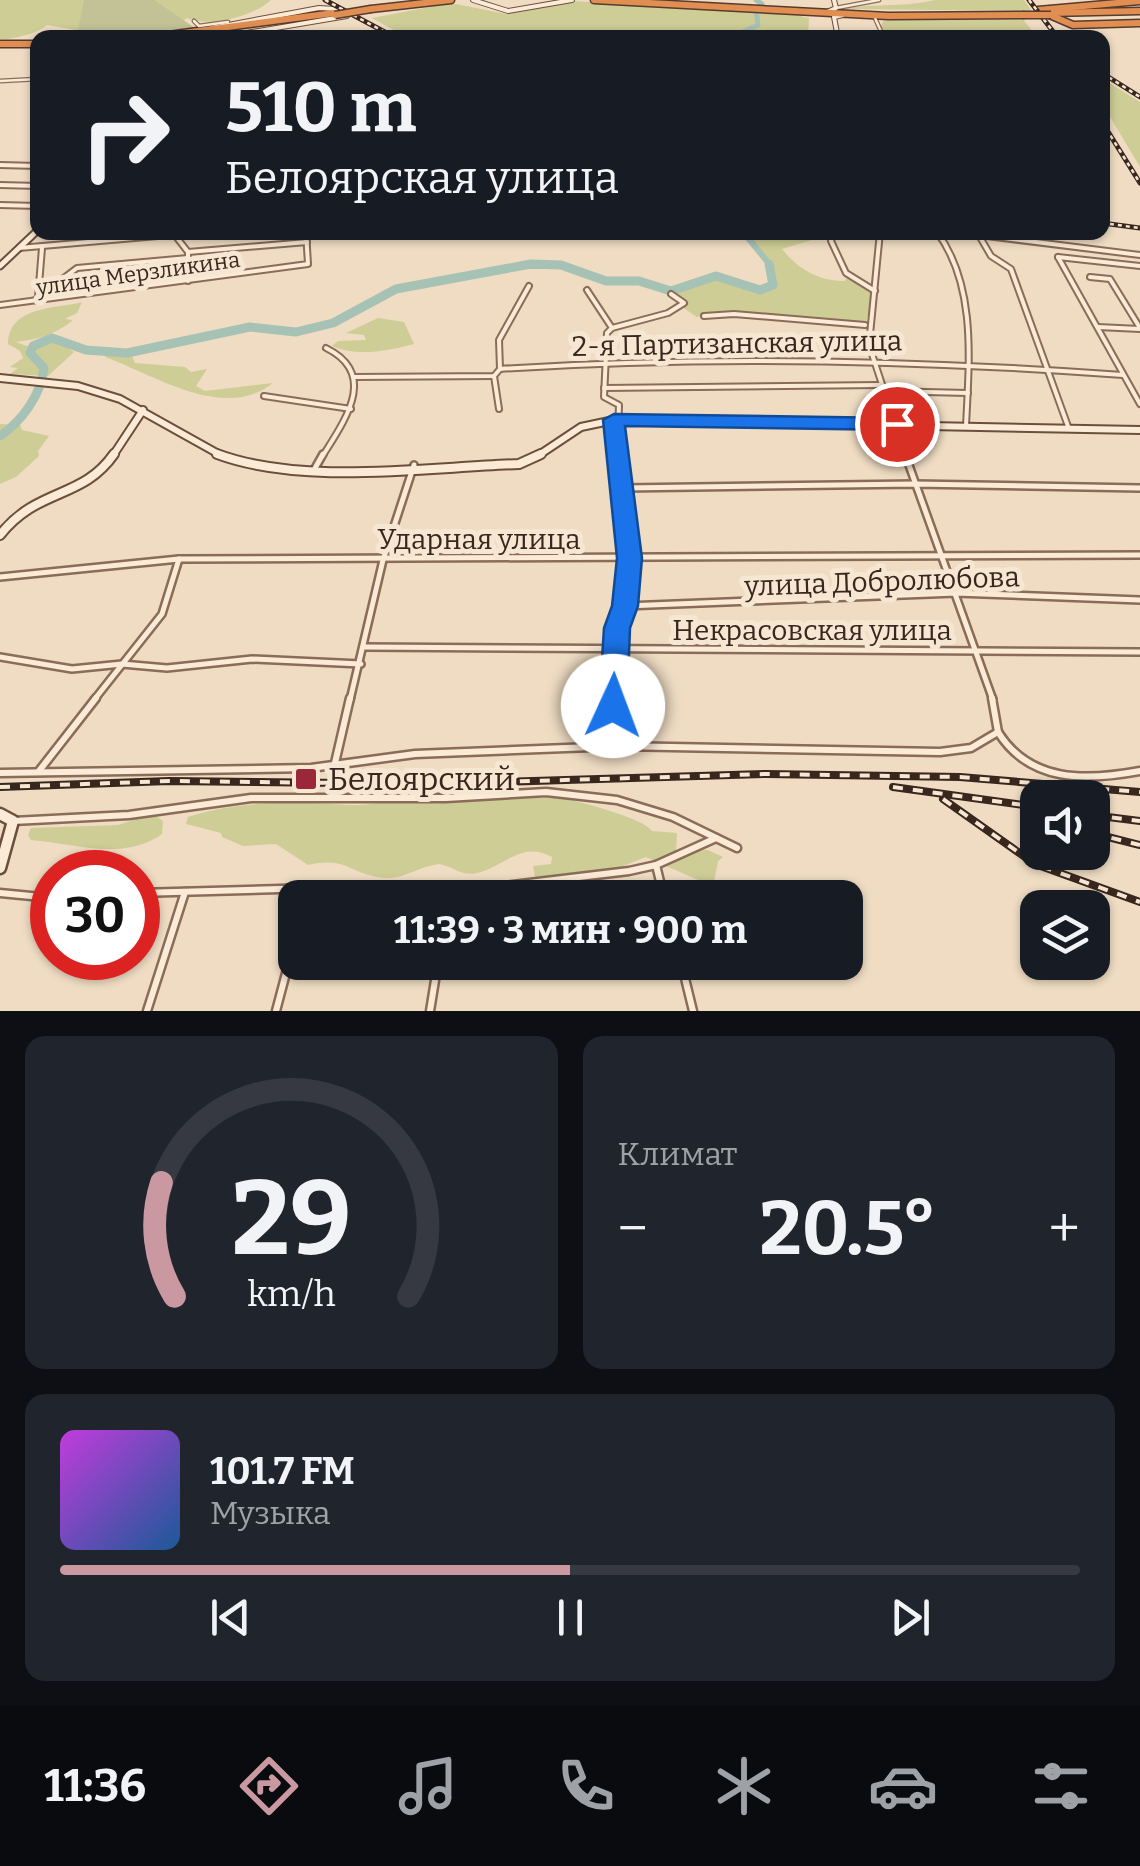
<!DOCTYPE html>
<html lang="ru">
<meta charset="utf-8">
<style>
:root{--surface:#171b24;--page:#20242c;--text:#f1f3f6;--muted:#9ea1a6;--line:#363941;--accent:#ca98a0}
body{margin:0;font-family:Bitter,serif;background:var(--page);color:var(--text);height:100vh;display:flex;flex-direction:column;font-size:38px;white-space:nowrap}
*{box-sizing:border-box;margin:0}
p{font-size:32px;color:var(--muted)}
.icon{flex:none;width:55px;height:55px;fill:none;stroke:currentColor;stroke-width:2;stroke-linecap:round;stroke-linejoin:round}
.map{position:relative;height:1011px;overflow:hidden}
.drawer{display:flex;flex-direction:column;gap:25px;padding:25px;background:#0d0f14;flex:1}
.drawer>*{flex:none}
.top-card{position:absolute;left:30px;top:30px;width:1080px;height:210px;border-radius:20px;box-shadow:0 2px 8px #0004;background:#171b24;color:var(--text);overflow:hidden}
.controls{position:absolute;left:1020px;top:780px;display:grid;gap:20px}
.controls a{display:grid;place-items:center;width:90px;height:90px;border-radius:20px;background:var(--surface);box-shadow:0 2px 8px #0004;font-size:50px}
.speed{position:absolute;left:30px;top:850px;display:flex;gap:20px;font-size:50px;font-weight:700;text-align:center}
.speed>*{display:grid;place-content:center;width:130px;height:130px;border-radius:50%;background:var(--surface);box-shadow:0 2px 8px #0004;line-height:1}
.speed .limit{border:15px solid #d22;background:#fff;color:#111}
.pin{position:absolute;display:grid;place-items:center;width:85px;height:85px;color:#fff;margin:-42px;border:5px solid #fff;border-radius:50%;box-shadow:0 2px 10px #0007}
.me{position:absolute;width:110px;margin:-55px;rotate:2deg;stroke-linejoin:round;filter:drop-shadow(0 0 8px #0008)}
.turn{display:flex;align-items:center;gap:35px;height:210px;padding:0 30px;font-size:45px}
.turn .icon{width:130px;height:130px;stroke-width:2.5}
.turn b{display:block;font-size:70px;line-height:85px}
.big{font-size:75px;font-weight:700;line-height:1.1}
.drawer .widget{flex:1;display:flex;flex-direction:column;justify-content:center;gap:15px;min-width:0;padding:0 35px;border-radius:20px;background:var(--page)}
.drawer .dial{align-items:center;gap:0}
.dial svg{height:260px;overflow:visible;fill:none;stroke:var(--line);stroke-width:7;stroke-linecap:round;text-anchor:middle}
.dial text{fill:var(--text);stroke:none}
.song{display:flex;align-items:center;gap:30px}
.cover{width:120px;height:120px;border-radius:15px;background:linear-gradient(135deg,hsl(290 70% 55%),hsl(210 70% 35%))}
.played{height:10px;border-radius:5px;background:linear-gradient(90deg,var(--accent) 50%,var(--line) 50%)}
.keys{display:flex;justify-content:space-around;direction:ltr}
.heat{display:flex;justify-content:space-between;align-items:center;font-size:55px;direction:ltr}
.drawer .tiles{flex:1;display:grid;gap:25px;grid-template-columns:1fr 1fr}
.widget:last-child{grid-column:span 2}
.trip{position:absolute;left:278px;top:880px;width:585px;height:100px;border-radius:20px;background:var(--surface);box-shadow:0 2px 8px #0004;font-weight:700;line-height:100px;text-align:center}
.menu{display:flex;height:160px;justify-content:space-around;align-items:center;background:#090b0e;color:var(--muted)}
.menu .icon{width:70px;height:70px}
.menu .current{color:var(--accent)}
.menu b{font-size:45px;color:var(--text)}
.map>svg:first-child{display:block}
.green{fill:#cecd96}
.cemetery{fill:#c2c296}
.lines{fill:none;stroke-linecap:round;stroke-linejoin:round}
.river-far2{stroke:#a5c2b5;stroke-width:5}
.river-far1{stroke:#a5c2b5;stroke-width:6}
.river{stroke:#a5c2b5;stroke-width:9}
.street-far3-casing{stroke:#8a6c59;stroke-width:5}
.street-far2-casing{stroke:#8a6c59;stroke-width:8}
.street-far1-casing{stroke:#8a6c59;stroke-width:10}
.street-casing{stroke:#8a6c59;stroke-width:11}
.secondary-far4-casing{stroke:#6c4e3c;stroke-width:6}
.secondary-far3-casing{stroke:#6c4e3c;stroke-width:9}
.secondary-far2-casing{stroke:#6c4e3c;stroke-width:10}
.secondary-far1-casing{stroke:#6c4e3c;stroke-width:12}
.secondary-casing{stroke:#6c4e3c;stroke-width:15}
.highway-casing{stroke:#573b2e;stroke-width:9}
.street-far3{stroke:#faead6;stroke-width:2.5}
.street-far2{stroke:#faead6;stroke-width:4}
.street-far1{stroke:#faead6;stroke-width:5}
.street{stroke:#faead6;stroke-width:6}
.secondary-far4{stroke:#faead6;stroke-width:4}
.secondary-far3{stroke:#faead6;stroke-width:5}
.secondary-far2{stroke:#faead6;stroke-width:6}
.secondary-far1{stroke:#faead6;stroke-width:8}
.secondary{stroke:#faead6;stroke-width:10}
.highway{stroke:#e08e52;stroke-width:6}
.rail-far1-casing{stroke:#39271e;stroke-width:5}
.rail-casing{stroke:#39271e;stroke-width:8}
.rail-far1{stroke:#f6e7d3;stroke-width:2.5;stroke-dasharray:4;stroke-linecap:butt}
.rail{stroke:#f6e7d3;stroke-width:4;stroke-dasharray:10;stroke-linecap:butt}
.highway-bridge-casing{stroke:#573b2e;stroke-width:9;stroke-linecap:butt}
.highway-bridge{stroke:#e08e52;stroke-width:6}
.route{fill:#1a73e8;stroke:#114b97;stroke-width:2.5}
.poi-dot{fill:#9a2838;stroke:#f6e7d3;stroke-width:4}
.labels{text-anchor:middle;stroke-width:10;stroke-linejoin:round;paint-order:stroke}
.far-street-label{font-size:22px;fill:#39271e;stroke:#f6e7d3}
.street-label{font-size:28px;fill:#39271e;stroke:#f6e7d3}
.near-poi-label{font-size:32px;fill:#39271e;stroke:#f6e7d3;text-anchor:start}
</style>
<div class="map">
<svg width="1140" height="1011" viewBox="0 0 1140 1011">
<rect width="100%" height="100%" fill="#efdcc3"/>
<g class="green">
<path d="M0,0H271C255,16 208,28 187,18L166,32L150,34L104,35L47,25C36,34 11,40 0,39Z"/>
<path d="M935,0H1024L1032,11L839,9C872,3 901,8 935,0Z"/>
<path d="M571,1L804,14L802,17L809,18L808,38C781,38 668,31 652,38H408L372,18L451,3L506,14Z"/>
<path d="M1022,18L1037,37H900L884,33L881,26L883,21L898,19Z"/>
<path d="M1103,79L1140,102V167L1103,105Z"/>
<path d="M743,232L835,233L782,249C798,269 818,281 845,281L848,275L875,291L865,325L734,314L697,317L682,307L683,299L671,294L716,276L759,290L773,285L771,266Z"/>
<path d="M82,302L77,313L65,319L73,320C55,335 35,340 16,342L32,348L54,339L74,352L48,376L10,374L18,368L10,367L23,358L20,351L8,344C9,305 57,309 82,302Z"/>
<path d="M378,318L404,322L414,344C388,351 357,357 332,346L338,341L366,340L364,335L346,333Z"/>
<path d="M110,354H131L135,363L185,367L191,372L207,369L196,386L205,391L273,383C224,422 155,375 105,357Z"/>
<path d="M0,424L20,425L22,430L49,436L38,451L39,456L16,477L0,484Z"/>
<path d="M517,798C530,799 544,797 557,798C574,799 646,819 652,831L677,833L676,851L708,850L723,857L718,861L714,882L707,884L646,857L618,868L535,877L533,866L551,864L552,857C522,840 504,867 477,873C461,877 453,866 439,864C420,866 405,879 385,878C349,875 349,856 308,865L276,844L243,846L222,837L221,833L186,824L188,817C240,800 294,802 348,805C368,806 389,801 409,801C445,800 480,802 517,798Z"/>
<path d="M153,814L163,821L162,834C123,862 74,843 31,840L28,835L31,828L118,825Z"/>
</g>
<path class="cemetery" d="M84,0H154L195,28L62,37L78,30Z"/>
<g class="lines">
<g class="river-far2">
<path d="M658,38H680"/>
<path d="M730,38L758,25L756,9L762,4L756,0"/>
</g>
<g class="river-far1">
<path d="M743,232L771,266"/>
<path d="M519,266H565"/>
</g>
<path class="river" d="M0,436C22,421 41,395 44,368L30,353L33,346L52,338L86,350L127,353L250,327L296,332L333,323L396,289L531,264L561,265L606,281H639L671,291L716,276L760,290L773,285L769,264"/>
<g class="street-far3-casing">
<g id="street-far3">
<path d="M836,8L879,0"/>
<path d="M875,18L884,38"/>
<path d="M194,21L199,26L228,22"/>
<path d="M0,81L38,79"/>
</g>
</g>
<g class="street-far2-casing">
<g id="street-far2">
<path d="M0,165L38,166"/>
<path d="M0,185L38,186"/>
<path d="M0,205L38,206"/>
<path d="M835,232L831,241L846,273L875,291"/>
<path d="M880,232L869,345L906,457"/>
<path d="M937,232C977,286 969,362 966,426"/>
<path d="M977,232L991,256L1011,269L1069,429"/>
<path d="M174,234L188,252V281"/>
<path d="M979,235L1140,255"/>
<path d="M19,248L204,232"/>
<path d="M188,252L307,242"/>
<path d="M1058,257L1140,404"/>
<path d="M1058,257L1140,266"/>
<path d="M1090,277L1110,279L1140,328"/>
<path d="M587,290L612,328L607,333L604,397L619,405L617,457"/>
<path d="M38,297L42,248"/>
<path d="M35,300L77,268L188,258"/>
<path d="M0,305L308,264L306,232"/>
<path d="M704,316L734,314L865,325"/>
<path d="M1098,327L1140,329"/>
<path d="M612,328L668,313L684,303L671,294"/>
<path d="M500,369L499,340L529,286"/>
<path d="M494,376L499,409"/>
<path d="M354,377L494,376L500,369C708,355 915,360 1123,375"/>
<path d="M604,388L881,385"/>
<path d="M883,391L968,393"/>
<path d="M264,396L351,409"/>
<path d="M322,457C345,420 379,374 326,348"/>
</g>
</g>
<g class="street-far1-casing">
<g id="street-far1">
<path d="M905,454L993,700"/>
<path d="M314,470L323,454"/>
<path d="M624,488L915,484L1140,488"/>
<path d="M0,577L179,559L1140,555"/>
<path d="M625,606L956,593L1140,600"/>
<path d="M364,647L1140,652"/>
<path d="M0,657L72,669L122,664L167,668L252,659L361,664"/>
<path d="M94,700L162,614L179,559"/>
<path d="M350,700L383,560L414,465"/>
<path d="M613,700L614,645L629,556L617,454"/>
</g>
</g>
<g class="street-casing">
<g id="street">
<path d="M613,698L618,746"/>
<path d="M992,698L998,732"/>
<path d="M335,763L350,698"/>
<path d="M39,771L96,698"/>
<path d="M0,773L311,768L415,754L618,746L940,752L971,748L998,732C1030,783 1086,781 1140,771"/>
<path d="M13,821L129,815L251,798H446L546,792L617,800L673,817L737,848"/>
<path d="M656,865L664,898"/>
<path d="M0,893L52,898"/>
<path d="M138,893L385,886L454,892L629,871L656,865L716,838"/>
<path d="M681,962L693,1011"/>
<path d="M147,1011L185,892"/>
<path d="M276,1011L295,939"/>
<path d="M430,1011L438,962"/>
</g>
</g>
<g class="secondary-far4-casing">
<g id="secondary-far4">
<path d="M473,0L508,11L572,0"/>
<path d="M827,12L836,8L834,0"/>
<path d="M212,28L319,8L336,9L347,16L217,38"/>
<path d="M838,38L834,17L843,15"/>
</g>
</g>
<g class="secondary-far3-casing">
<path id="secondary-far3" d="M0,266L38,230"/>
</g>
<g class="secondary-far2-casing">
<g id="secondary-far2">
<path d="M0,378L78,386L120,399L224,457"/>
<path d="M112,457L143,410"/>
<path d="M536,457L581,427L614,420L1140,430"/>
</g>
</g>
<g class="secondary-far1-casing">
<g id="secondary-far1">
<path d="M217,454C303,486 427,467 519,464L541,454"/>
<path d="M0,535C38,487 82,500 114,454"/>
</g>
</g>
<g class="secondary-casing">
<path id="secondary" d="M0,814L13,821L0,868"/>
</g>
<g class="highway-casing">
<g id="highway">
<path d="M594,0L888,16L1023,15"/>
<path d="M1140,1L1038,10L1073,25L1140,23"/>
<path d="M371,9L451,0"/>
<path d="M1049,13L1140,11"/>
<path d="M145,38L334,13"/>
<path d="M0,44H38"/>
</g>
</g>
<use href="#street-far3" class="street-far3"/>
<use href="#street-far2" class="street-far2"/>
<use href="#street-far1" class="street-far1"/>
<use href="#street" class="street"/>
<use href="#secondary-far4" class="secondary-far4"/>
<use href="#secondary-far3" class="secondary-far3"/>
<use href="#secondary-far2" class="secondary-far2"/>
<use href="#secondary-far1" class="secondary-far1"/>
<use href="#secondary" class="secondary"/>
<use href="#highway" class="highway"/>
<g class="rail-far1-casing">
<g id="rail-far1">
<path d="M325,0L396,38"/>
<path d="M1029,0L1058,38"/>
<path d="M1102,73L1140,97"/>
<path d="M1102,122L1140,183"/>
<path d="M1102,223L1140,228"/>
</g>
</g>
<g class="rail-casing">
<g id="rail">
<path d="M0,787L169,781L432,784L766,774L960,777L1140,792"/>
<path d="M893,787L1038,807"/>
<path d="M943,799L1035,864L1140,902"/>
<path d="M1092,815L1140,821"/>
<path d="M1092,833L1140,845"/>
</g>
</g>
<use href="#rail-far1" class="rail-far1"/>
<use href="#rail" class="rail"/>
<g class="highway-bridge-casing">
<g id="highway-bridge">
<path d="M335,15L371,9"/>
<path d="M1023,15H1051"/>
</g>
</g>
<use href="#highway-bridge" class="highway-bridge"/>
</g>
<path class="route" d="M614,414L897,418L908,424L897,430L625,426L642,558L638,606L630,628L627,706L623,714H603L599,706L604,628L612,606L617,558L603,420Z"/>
<rect class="poi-dot" x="294" y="767" width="24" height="24" rx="5"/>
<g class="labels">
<g class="far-street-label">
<text transform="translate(138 273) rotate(-8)" y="8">улица Мерзликина</text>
</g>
<g class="street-label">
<text transform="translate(737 343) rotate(-1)" y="10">2-я Партизанская улица</text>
<text x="479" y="549">Ударная улица</text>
<text transform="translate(882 581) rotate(-2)" y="10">улица Добролюбова</text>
<text x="812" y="640">Некрасовская улица</text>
</g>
<g class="near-poi-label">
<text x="328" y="790">Белоярский</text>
</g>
</g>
</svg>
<div class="controls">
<a><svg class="icon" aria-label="sound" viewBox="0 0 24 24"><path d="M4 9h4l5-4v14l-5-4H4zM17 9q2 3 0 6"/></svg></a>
<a><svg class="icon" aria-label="layers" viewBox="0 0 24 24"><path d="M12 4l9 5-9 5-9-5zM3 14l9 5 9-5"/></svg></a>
</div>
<div class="speed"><div class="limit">30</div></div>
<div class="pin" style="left:897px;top:424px;background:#d93025"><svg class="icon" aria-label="arrive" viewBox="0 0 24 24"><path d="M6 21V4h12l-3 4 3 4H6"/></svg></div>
<svg class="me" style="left:613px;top:706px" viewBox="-20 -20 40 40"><circle r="19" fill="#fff"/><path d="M0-13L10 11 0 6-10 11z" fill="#1a73e8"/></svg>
<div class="trip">11:39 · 3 мин · 900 m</div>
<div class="top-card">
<div class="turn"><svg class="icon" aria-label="right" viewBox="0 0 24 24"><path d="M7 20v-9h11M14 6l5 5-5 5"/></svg><div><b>510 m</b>Белоярская улица</div></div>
</div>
</div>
<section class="drawer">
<div class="tiles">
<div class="widget dial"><svg viewBox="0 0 100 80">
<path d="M14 69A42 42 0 1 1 86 69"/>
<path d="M14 69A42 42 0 0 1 10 34" stroke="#ca98a0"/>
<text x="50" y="56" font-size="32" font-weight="700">29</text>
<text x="50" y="72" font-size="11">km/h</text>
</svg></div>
<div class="widget"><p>Климат</p>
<div class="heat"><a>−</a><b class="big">20.5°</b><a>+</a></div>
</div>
<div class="widget">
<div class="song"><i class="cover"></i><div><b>101.7 FM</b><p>Музыка</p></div></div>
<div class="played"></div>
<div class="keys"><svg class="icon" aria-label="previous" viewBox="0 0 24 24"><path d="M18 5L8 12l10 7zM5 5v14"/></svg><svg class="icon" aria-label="pause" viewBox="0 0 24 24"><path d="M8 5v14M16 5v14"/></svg><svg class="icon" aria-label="next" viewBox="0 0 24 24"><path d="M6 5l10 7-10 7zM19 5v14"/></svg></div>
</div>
</div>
</section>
<nav class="menu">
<b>11:36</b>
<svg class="icon current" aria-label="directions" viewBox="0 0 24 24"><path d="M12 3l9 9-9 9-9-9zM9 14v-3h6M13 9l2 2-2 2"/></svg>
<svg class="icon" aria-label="music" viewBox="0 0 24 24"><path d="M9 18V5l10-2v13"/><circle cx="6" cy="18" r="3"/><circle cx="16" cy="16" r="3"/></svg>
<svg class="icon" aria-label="phone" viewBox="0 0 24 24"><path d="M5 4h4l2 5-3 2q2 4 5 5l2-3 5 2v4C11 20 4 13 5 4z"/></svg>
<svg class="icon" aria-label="climate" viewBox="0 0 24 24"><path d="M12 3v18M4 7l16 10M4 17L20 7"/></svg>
<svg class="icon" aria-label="car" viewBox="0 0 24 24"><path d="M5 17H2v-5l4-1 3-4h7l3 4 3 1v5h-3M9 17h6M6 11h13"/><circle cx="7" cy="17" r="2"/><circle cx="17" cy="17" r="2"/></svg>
<svg class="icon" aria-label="filters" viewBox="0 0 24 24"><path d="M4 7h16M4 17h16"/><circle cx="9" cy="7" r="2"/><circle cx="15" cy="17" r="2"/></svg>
</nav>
